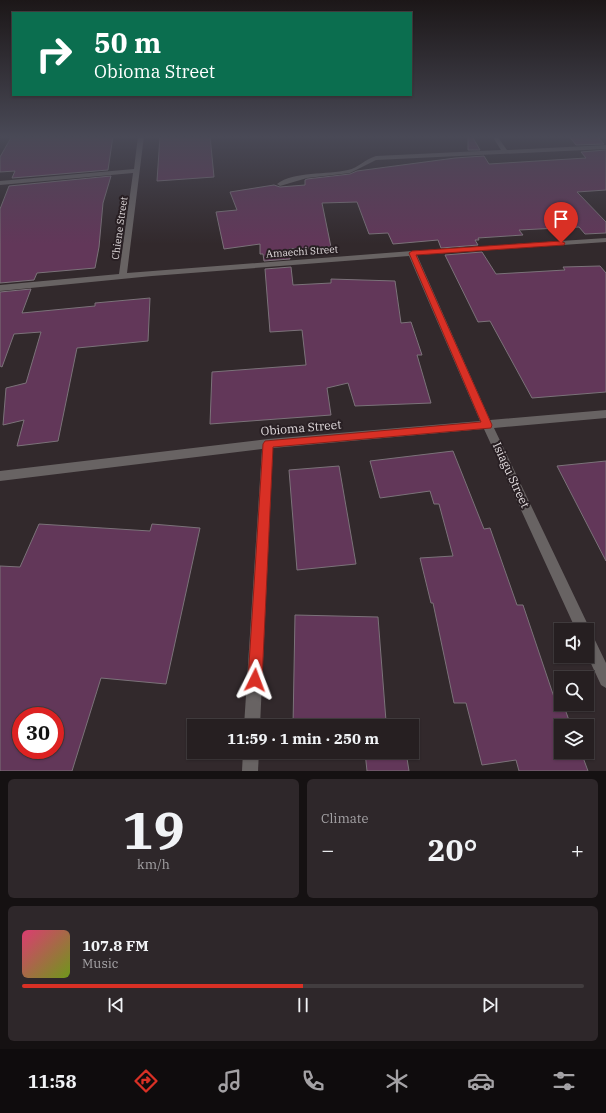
<!DOCTYPE html>
<meta charset="utf-8">
<style>
:root{--surface:#261f21;--page:#2e272a;--text:#f1f3f6;--muted:#a4a2a5;--line:#423d3f;--accent:#d93025}
body{margin:0;font-family:"IBM Plex Serif",serif;background:var(--page);color:var(--text);height:100vh;display:flex;flex-direction:column;font-size:15px;white-space:nowrap}
*{box-sizing:border-box;margin:0}
p{font-size:13px;color:var(--muted)}
.icon{flex:none;width:22px;height:22px;fill:none;stroke:currentColor;stroke-width:2;stroke-linecap:round;stroke-linejoin:round}
.map{position:relative;height:771px;overflow:hidden}
.sheet{display:flex;flex-direction:column;gap:8px;padding:8px;background:#151112;flex:1}
.sheet>*{flex:none}
.hud{position:absolute;left:12px;top:12px;width:400px;height:84px;border-radius:0px;box-shadow:0 1px 3px #0004,0 0 0 1px var(--line);background:#0b6e4f;color:#fff;overflow:hidden}
.buttons{position:absolute;left:554px;top:623px;display:grid;gap:8px}
.buttons a{display:grid;place-items:center;width:40px;height:40px;border-radius:0px;background:var(--surface);box-shadow:0 1px 3px #0004,0 0 0 1px var(--line);font-size:20px}
.speed{position:absolute;left:12px;top:707px;display:flex;gap:8px;font-size:20px;font-weight:700;text-align:center}
.speed>*{display:grid;place-content:center;width:52px;height:52px;border-radius:50%;background:var(--surface);box-shadow:0 1px 3px #0004,0 0 0 1px var(--line);line-height:1}
.speed .limit{border:6px solid #d22;background:#fff;color:#111}
.pin{position:absolute;display:grid;place-items:center;width:34px;height:34px;color:#fff;margin:-41px -17px;border-radius:50% 50% 50% 0;rotate:-45deg;box-shadow:0 0 4px #0007}
.pin .icon{rotate:45deg}
.me{position:absolute;width:44px;margin:-22px;rotate:3deg;stroke-linejoin:round;filter:drop-shadow(0 0 3px #0008)}
.turn{display:flex;align-items:center;gap:14px;height:84px;padding:0 16px;font-size:18px}
.turn .icon{width:52px;height:52px;stroke-width:2.5}
.turn b{display:block;font-size:28px;line-height:34px}
.big{font-size:30px;font-weight:700;line-height:1.1}
.sheet .card{flex:1;display:flex;flex-direction:column;justify-content:center;gap:6px;min-width:0;padding:0 14px;border-radius:6px;background:var(--page)}
.sheet .dial{align-items:center;gap:0}
.dial b{font-size:52px;line-height:1}
.song{display:flex;align-items:center;gap:12px}
.cover{width:48px;height:48px;border-radius:6px;background:linear-gradient(135deg,hsl(340 70% 55%),hsl(80 70% 35%))}
.played{height:4px;border-radius:2px;background:linear-gradient(90deg,var(--accent) 50%,var(--line) 50%)}
.keys{display:flex;justify-content:space-around;direction:ltr}
.heat{display:flex;justify-content:space-between;align-items:center;font-size:22px;direction:ltr}
.sheet .tiles{flex:1;display:grid;gap:8px;grid-template-columns:1fr 1fr}
.card:last-child{grid-column:span 2}
.trip{position:absolute;left:187px;top:719px;width:232px;height:40px;border-radius:0px;background:var(--surface);box-shadow:0 1px 3px #0004,0 0 0 1px var(--line);font-weight:700;line-height:40px;text-align:center}
.tabs{display:flex;height:64px;justify-content:space-around;align-items:center;background:#0f0c0d;color:var(--muted)}
.tabs .icon{width:28px;height:28px}
.tabs .on{color:var(--accent)}
.tabs b{font-size:18px;color:var(--text)}
.map>svg:first-child{display:block}
.building{fill:#623759;stroke:#7b7279;fill-rule:evenodd}
.lines{fill:none;stroke-linecap:round;stroke-linejoin:round}
.minor{fill:#686363;fill-rule:evenodd}
.route{fill:#d93025;stroke:#8d1f18}
.labels{text-anchor:middle;stroke-width:4;stroke-linejoin:round;paint-order:stroke}
.far-street-label{font-size:10px;fill:#e0dadc;stroke:#281f23}
.street-label{font-size:12px;fill:#e0dadc;stroke:#281f23}
</style>
<div class="map">
<svg width="606" height="771" viewBox="0 0 606 771">
<rect width="100%" height="100%" fill="#32292c"/>
<g class="building">
<path d="M12,136H113L108,170L12,178L15,171L0,172V157Z"/>
<path d="M160,136H210L214,177L157,181Z"/>
<path d="M468,136H472L480,150H468Z"/>
<path d="M569,136H597L604,144L576,145Z"/>
<path d="M606,150V190L577,192L606,222V233L585,234L579,227L519,230L523,235L478,238L479,240H475L478,245L441,248L438,240L393,244L388,233L369,234L357,202L322,203L331,247L289,249L290,259L264,261L263,254H260V244L224,249L216,212L237,210L230,192L274,185L280,187L305,185V180L307,179L350,174L357,171L455,158L484,156L489,164L586,158L581,152Z"/>
<path d="M111,176L103,203L99,247L95,268L37,273L34,280L0,283V209L9,186Z"/>
<path d="M482,252L496,274L565,270L563,267L600,266L606,273V392L532,398L490,321L478,322L445,255Z"/>
<path d="M291,267L293,285L331,283V279L395,281L401,323L411,322L422,355H417L431,403L355,406L348,383L327,388L331,415L210,424L212,372L306,365L302,330L270,332L265,269Z"/>
<path d="M31,289L22,313L95,306V303L150,298L148,341L77,348L58,441L17,446L24,420L3,425L6,388L26,383L41,332L14,334L2,367L0,366V292Z"/>
<path d="M453,451L484,529L490,528L517,605H523L558,709H565L571,726H561V752H581L588,771H519L516,760L482,765L466,703H454L433,603H431L420,558L453,556L439,504H434L430,491L380,498L370,461Z"/>
<path d="M606,461V561L557,466Z"/>
<path d="M339,466L356,564L297,570L289,470Z"/>
<path d="M39,524L150,531L152,524L200,528L166,684L101,678L72,771H0V566L20,567ZM21,716H55V750H21Z"/>
<path d="M295,615L378,617L386,721H403V726H293Z"/>
<path d="M365,752H406L409,771H367Z"/>
</g>
<g class="lines">
<g class="minor">
<path d="M138,136H144L127,273L412,251L606,238V242L417,255L490,420L606,410V418L494,428L588,625L590,630L589,633L592,634L606,663V688L601,685L587,655V630H576L484,429L273,448L260,726H244L262,449L0,481V471L268,439L480,421L409,256L152,276L0,291V285L119,274L133,173L0,185V181L134,169Z"/>
<path d="M492,136H497L507,150L606,145V149L376,160L350,173L307,178L280,186L277,184C294,171 327,175 348,170C358,168 365,159 376,156L501,150Z"/>
<path d="M243,752H259L258,771H242Z"/>
</g>
</g>
<linearGradient id="sky" x2="0" y2="1"><stop stop-color="#1c1718"/><stop offset="0.56" stop-color="#494956"/><stop offset="1" stop-color="#494956" stop-opacity="0"/></linearGradient>
<rect width="606" height="244" fill="url(#sky)"/>
<path class="route" d="M561,241L565,243L564,245L416,255L492,425L491,428L273,447L262,680L260,685L255,687L250,685L248,680L263,444L265,441L481,422L409,253L412,251Z"/>
<g class="labels">
<g class="far-street-label">
<text transform="translate(119 228) rotate(-82)" y="4">Chiene Street</text>
<text transform="translate(302 251) rotate(-4)" y="4">Amaechi Street</text>
</g>
<g class="street-label">
<text transform="translate(301 428) rotate(-5)" y="4">Obioma Street</text>
<text transform="translate(511 475) rotate(65)" y="4">Isiagu Street</text>
</g>
</g>
</svg>
<div class="buttons">
<a><svg class="icon" aria-label="sound" viewBox="0 0 24 24"><path d="M4 9h4l5-4v14l-5-4H4zM17 9q2 3 0 6"/></svg></a>
<a><svg class="icon" aria-label="search" viewBox="0 0 24 24"><circle cx="10" cy="10" r="6"/><path d="M15 15l6 6"/></svg></a>
<a><svg class="icon" aria-label="layers" viewBox="0 0 24 24"><path d="M12 4l9 5-9 5-9-5zM3 14l9 5 9-5"/></svg></a>
</div>
<div class="speed"><div class="limit">30</div></div>
<div class="pin" style="left:561px;top:243px;background:#d93025"><svg class="icon" aria-label="arrive" viewBox="0 0 24 24"><path d="M6 21V4h12l-3 4 3 4H6"/></svg></div>
<svg class="me" style="left:255px;top:680px" viewBox="-20 -20 40 40"><path d="M0-17L14 15 0 8-14 15z" fill="#d93025" stroke="#fff" stroke-width="4"/></svg>
<div class="trip">11:59 · 1 min · 250 m</div>
<div class="hud">
<div class="turn"><svg class="icon" aria-label="right" viewBox="0 0 24 24"><path d="M7 20v-9h11M14 6l5 5-5 5"/></svg><div><b>50 m</b>Obioma Street</div></div>
</div>
</div>
<section class="sheet">
<div class="tiles">
<div class="card dial"><b>19</b><p>km/h</p></div>
<div class="card"><p>Climate</p>
<div class="heat"><a>−</a><b class="big">20°</b><a>+</a></div>
</div>
<div class="card">
<div class="song"><i class="cover"></i><div><b>107.8 FM</b><p>Music</p></div></div>
<div class="played"></div>
<div class="keys"><svg class="icon" aria-label="previous" viewBox="0 0 24 24"><path d="M18 5L8 12l10 7zM5 5v14"/></svg><svg class="icon" aria-label="pause" viewBox="0 0 24 24"><path d="M8 5v14M16 5v14"/></svg><svg class="icon" aria-label="next" viewBox="0 0 24 24"><path d="M6 5l10 7-10 7zM19 5v14"/></svg></div>
</div>
</div>
</section>
<nav class="tabs">
<b>11:58</b>
<svg class="icon on" aria-label="directions" viewBox="0 0 24 24"><path d="M12 3l9 9-9 9-9-9zM9 14v-3h6M13 9l2 2-2 2"/></svg>
<svg class="icon" aria-label="music" viewBox="0 0 24 24"><path d="M9 18V5l10-2v13"/><circle cx="6" cy="18" r="3"/><circle cx="16" cy="16" r="3"/></svg>
<svg class="icon" aria-label="phone" viewBox="0 0 24 24"><path d="M5 4h4l2 5-3 2q2 4 5 5l2-3 5 2v4C11 20 4 13 5 4z"/></svg>
<svg class="icon" aria-label="climate" viewBox="0 0 24 24"><path d="M12 3v18M4 7l16 10M4 17L20 7"/></svg>
<svg class="icon" aria-label="car" viewBox="0 0 24 24"><path d="M5 17H2v-5l4-1 3-4h7l3 4 3 1v5h-3M9 17h6M6 11h13"/><circle cx="7" cy="17" r="2"/><circle cx="17" cy="17" r="2"/></svg>
<svg class="icon" aria-label="filters" viewBox="0 0 24 24"><path d="M4 7h16M4 17h16"/><circle cx="9" cy="7" r="2"/><circle cx="15" cy="17" r="2"/></svg>
</nav>
